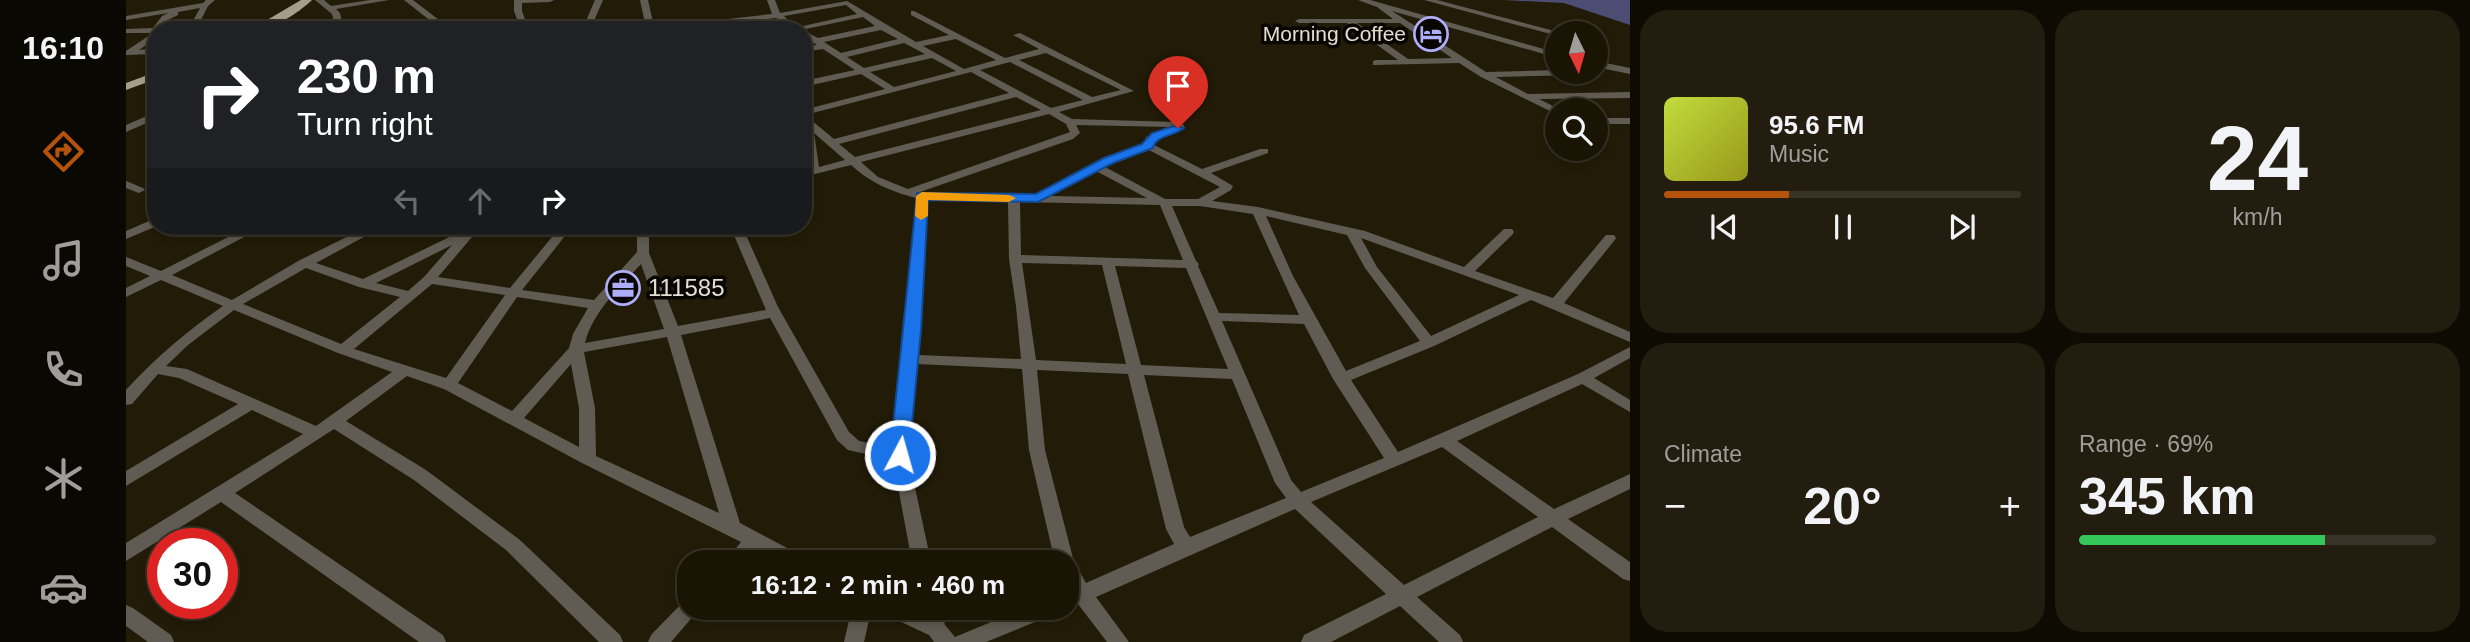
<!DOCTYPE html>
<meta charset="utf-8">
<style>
:root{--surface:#1a1405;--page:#231d0f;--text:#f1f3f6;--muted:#9f9e9a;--line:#383327;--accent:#b45309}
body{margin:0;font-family:Helvetica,sans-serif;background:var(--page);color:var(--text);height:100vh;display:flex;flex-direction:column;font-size:26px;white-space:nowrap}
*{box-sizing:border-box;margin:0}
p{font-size:23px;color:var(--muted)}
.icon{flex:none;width:38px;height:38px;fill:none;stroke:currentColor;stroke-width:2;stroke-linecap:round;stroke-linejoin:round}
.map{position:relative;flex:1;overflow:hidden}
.panel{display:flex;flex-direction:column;gap:10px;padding:10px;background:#0e0b03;width:840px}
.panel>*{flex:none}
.guide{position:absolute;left:21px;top:21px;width:665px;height:214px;border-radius:28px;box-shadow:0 4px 10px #0003,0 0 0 2px var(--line);background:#202124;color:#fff;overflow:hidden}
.needle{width:46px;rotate:175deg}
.fabs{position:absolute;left:1419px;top:21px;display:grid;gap:14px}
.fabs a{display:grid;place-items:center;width:63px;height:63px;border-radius:50%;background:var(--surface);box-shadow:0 4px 10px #0003,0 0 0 2px var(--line);font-size:35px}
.speed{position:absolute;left:21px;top:528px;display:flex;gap:14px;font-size:35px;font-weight:700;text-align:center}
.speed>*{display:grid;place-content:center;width:91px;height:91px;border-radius:50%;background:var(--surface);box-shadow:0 4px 10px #0003,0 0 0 2px var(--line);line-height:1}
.speed .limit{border:10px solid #d22;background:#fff;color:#111}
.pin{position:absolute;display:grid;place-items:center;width:60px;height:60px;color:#fff;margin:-72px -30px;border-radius:50% 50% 50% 0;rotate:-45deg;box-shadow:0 0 7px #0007}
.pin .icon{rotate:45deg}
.me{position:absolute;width:77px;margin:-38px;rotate:6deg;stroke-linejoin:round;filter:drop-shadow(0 0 5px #0008)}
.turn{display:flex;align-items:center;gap:24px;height:147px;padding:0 35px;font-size:32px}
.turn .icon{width:91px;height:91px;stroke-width:2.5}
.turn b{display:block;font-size:49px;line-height:60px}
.lanes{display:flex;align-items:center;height:66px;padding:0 35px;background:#0003;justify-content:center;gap:35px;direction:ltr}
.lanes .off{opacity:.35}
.big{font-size:52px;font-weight:800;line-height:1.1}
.panel .widget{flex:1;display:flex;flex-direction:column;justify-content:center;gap:10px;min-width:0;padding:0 24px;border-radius:28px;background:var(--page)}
.panel .dial{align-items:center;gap:0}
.dial b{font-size:91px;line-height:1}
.song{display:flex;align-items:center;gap:21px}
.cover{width:84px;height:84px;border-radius:10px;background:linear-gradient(135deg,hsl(70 70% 55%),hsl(60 70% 35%))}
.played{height:7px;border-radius:4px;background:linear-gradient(90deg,var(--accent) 35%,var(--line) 35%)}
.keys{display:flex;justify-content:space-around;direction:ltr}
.heat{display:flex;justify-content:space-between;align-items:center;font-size:38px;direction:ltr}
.charge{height:10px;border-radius:5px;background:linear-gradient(90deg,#34c759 69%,var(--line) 0)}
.panel .tiles{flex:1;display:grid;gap:10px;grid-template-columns:repeat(2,1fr)}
.trip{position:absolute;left:551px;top:550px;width:402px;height:70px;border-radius:28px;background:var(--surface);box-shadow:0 4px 10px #0003,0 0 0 2px var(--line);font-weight:800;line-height:70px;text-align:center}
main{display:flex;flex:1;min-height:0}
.tab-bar{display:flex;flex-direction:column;width:126px;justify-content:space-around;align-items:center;background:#0a0802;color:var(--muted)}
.tab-bar .icon{width:49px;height:49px}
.tab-bar .active{color:var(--accent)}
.tab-bar b{font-size:32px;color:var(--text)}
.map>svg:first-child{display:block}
.forest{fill:#4d4d74}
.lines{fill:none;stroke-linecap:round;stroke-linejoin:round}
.minor{fill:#605c53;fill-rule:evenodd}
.major{fill:#a59e8a;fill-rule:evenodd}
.route{fill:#1a73e8;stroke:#114b97;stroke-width:2}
.slow{fill:#f59e0b}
.labels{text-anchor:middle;stroke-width:7;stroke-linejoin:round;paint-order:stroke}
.far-poi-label{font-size:21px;fill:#e3ded2;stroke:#090602;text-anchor:end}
.poi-label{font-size:24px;fill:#e3ded2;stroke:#090602;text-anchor:start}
</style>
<main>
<nav class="tab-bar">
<b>16:10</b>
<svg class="icon active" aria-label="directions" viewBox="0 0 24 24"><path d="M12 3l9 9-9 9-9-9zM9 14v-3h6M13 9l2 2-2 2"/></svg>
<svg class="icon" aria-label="music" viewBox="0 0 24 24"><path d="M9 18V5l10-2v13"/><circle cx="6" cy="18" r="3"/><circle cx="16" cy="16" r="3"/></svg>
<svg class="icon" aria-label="phone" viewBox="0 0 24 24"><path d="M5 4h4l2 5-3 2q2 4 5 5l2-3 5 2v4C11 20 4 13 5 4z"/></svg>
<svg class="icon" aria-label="climate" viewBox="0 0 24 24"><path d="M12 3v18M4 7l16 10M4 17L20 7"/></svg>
<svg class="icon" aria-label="car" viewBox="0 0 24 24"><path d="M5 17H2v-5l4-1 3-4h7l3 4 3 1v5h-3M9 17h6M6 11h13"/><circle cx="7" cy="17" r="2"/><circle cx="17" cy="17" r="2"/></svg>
</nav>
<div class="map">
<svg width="1504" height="642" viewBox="0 0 1504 642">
<rect width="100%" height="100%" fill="#221b07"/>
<path class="forest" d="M1377,0H1504V25L1438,3Z"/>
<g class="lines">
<g class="minor">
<path d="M80,0H89L82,6L70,30H62L74,8L52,12V15L42,20L34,30H30V38L13,50L30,48V54L0,55V51L27,33H0V29L27,28L36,16L42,13L0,20V16L77,3Z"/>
<path d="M189,0H198L205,6L244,0H263L210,9L214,13L218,30H210L206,14Z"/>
<path d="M278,0H287L313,20L306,22Z"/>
<path d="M388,0H428L424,2L396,3V11L403,30H395L388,11Z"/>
<path d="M469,0H477L464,30H456Z"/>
<path d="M514,0H522L528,27L646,14L641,0H649L654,13L721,1L790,42L823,35L785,15V11H788L879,58L913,49L887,35L894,33L1008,91L933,112L946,119L1051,122L1058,125V129L1029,141L1028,145L1076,169L1134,149H1142V153L1085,173L1107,186L1105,190L1086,201L1132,207L1239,231L1338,267L1378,229H1386L1388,232L1386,235L1349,271L1427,298L1480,235H1488L1490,238L1488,241L1438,303L1504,332V342L1405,300L1308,346L1225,380L1272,452L1452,374L1504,347V358L1468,378L1504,400V412L1456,384L1331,441L1428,509L1504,474V489L1442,519L1504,562V581L1497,579L1426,527L1291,597L1334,635L1337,642H1313L1274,606L1205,642H1175L1178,635L1260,594L1169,509L970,597L1003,642H981L952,604L942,609L938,607H942V591L944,590L942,586V562H929L903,450L896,369L791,364L782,455L805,562H786L767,460L722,450L711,440L644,318L555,335L614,523L676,556L678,562H652L630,550L620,562H599L615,542L456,463L318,389L281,376L220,421L300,470L394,540L494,635L497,642H473L380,550L288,480L208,429L109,493L317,635L320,642H293L95,502L0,561V543L177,434L126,410L0,486V471L112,404L53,378L32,374L6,404L0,405V390C29,358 61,331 97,306L35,280L0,297V288L24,276L0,266V257L35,271L124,226H139L46,275L106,300L174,260L243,226H258L190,263L237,279L346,226L352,230L312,277L384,288L435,226H447L396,290L468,300L511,252V226H523V253L552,326L640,310L604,226H616L652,307L723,432L733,441L766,447L780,330L790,198C764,191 745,183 725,165L677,177V171L682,169L677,110L759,89L735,74L677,87V81L729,70L697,49L677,52V47L691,45L677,36L676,30L692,38L749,26L737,17L675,30L668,28L731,14L720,5L658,16L662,20L658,22L650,18L546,30H517L520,28ZM755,30L772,39L715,53L698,42ZM830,39L870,60L838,69L797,46ZM778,43L799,54L738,68L721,57ZM920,53L995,90L966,97L893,60ZM806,58L830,71L768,87L744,72ZM884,62L957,100L925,108L854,70ZM845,72L883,93L708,139L679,115ZM890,97L915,110L729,157L713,144ZM923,114L940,124L944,132L782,189L752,177L735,162ZM950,125L1045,127L1020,137L1018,144L966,165L908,195L794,192L947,139L954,133ZM688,133L719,160L693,167ZM1023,150L1094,187L1072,199H1039L979,167ZM970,171L1021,198L925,196ZM802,200L882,202L883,259L890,306L895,359L792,355ZM894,202L1034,205L1057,260L895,255ZM1046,206H1074L1127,214L1173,315L1093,313L1072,266L1073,264L1070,261ZM1140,216L1221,235L1239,268L1294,341L1220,371L1167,276ZM1235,238L1393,295L1305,336L1251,267ZM326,245L298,277L282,291L250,283ZM896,263L976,265L1000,364L910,360ZM515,264L538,329L459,343C467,311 494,287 515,264ZM989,266L1060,268L1102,369L1015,365ZM180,268L233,287L274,297L215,344L117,304ZM306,284L379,295L320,378L228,349ZM391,297L462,308L447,334L443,348L386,411L332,383ZM108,310L212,353L266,372L190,426L61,369L40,366L62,345ZM1096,321L1178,324L1207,379L1258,458L1175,492L1165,480ZM541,337L593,513L470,456L469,408L458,352ZM445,364L453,408V447L398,418ZM911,370L1002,374L1040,529L1048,544L960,583L948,562L919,450ZM1018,375L1106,379L1149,483L1160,498L1064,537L1058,527ZM1316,447L1412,517L1278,585L1185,502Z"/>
<path d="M1232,0H1244L1432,53V58L1266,11L1360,72L1432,70L1458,72L1454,75L1370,77L1402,94L1504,92V98L1413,99L1435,110H1432V115L1355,77L1333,63L1247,65V61L1250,60H1272L1221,23H1173L1169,21L1173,19H1267L1251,7ZM1231,23H1274L1326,58L1282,59Z"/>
<path d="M1298,0H1311L1436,33H1432V36Z"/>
<path d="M1470,61L1504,68V74L1470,67Z"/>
<path d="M30,112V119L0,132V125Z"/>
<rect x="1470" y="118" width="34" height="6"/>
<path d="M0,181L17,188L19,190L13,193L0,188Z"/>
<path d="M30,218L31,226L0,239V231Z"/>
<path d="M564,599V607H575L545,642H522L525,635L558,601Z"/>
<path d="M0,605L7,608L45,635L48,642H22L0,626Z"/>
<path d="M726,607H746L738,642H718Z"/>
<path d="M753,607H784L796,613L795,607H815L819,625L829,637L901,607H934L931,613L860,642H808L803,635L756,613Z"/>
</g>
<g class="major">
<path d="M175,0H186C170,15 146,30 124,30Z"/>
<path d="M30,72V79L0,90V83Z"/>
</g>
</g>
<path class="route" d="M1048,126L1058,128C1049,136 1030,135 1027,148L987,163L912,202L802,200L795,330L783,455L781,460H767L764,455L791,193L910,194L978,158L1016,144L1026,133Z"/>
<path class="slow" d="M796,192L883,195L890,198L883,202L802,200V216L795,220L789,216L790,196Z"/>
<defs>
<g id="hotel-ring" transform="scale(1.75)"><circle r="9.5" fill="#090602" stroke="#aeaefb" stroke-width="1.5"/><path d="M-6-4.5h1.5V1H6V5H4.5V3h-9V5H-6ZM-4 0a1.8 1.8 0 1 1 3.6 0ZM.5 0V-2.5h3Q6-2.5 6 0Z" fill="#aeaefb"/></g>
<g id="office-ring" transform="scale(1.75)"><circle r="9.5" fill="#090602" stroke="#aeaefb" stroke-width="1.5"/><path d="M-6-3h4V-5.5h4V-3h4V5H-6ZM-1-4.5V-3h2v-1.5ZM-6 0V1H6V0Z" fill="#aeaefb"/></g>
</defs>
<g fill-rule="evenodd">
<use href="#hotel-ring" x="1305" y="34"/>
<use href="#office-ring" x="497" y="288"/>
</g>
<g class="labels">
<g class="far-poi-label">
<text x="1280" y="41">Morning Coffee</text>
</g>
<g class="poi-label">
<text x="522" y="296">111585</text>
</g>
</g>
</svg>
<div class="fabs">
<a><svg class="needle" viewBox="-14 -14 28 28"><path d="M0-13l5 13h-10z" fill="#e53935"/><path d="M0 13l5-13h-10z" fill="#9f9e9a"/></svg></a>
<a><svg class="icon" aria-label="search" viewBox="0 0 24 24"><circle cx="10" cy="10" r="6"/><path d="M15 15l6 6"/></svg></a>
</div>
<div class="speed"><div class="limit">30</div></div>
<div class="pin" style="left:1052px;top:128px;background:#d93025"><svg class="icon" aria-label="arrive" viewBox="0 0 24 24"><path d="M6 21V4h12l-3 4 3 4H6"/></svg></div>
<svg class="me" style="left:774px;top:455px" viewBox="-20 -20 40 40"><circle r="17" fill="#1a73e8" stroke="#fff" stroke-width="3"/><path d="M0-11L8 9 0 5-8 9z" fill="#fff"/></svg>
<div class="trip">16:12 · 2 min · 460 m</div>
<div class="guide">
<div class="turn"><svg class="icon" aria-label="right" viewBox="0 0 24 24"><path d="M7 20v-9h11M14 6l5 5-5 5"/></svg><div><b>230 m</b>Turn right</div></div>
<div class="lanes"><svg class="icon off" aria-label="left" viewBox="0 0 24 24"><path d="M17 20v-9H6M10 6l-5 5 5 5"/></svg><svg class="icon off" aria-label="ahead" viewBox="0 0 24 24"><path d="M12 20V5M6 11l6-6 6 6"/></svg><svg class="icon" aria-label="right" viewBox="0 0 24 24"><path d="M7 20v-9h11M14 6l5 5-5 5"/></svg></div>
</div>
</div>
<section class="panel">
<div class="tiles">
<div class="widget">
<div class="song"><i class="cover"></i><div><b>95.6 FM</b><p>Music</p></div></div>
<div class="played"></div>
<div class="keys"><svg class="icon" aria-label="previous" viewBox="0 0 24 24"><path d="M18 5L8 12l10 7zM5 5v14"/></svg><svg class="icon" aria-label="pause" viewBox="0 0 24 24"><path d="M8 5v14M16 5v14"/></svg><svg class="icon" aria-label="next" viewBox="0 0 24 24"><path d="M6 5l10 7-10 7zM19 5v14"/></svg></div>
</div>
<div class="widget dial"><b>24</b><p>km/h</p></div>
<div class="widget"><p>Climate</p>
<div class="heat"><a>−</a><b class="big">20°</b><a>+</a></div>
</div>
<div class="widget"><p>Range · 69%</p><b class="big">345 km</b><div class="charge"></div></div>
</div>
</section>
</main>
